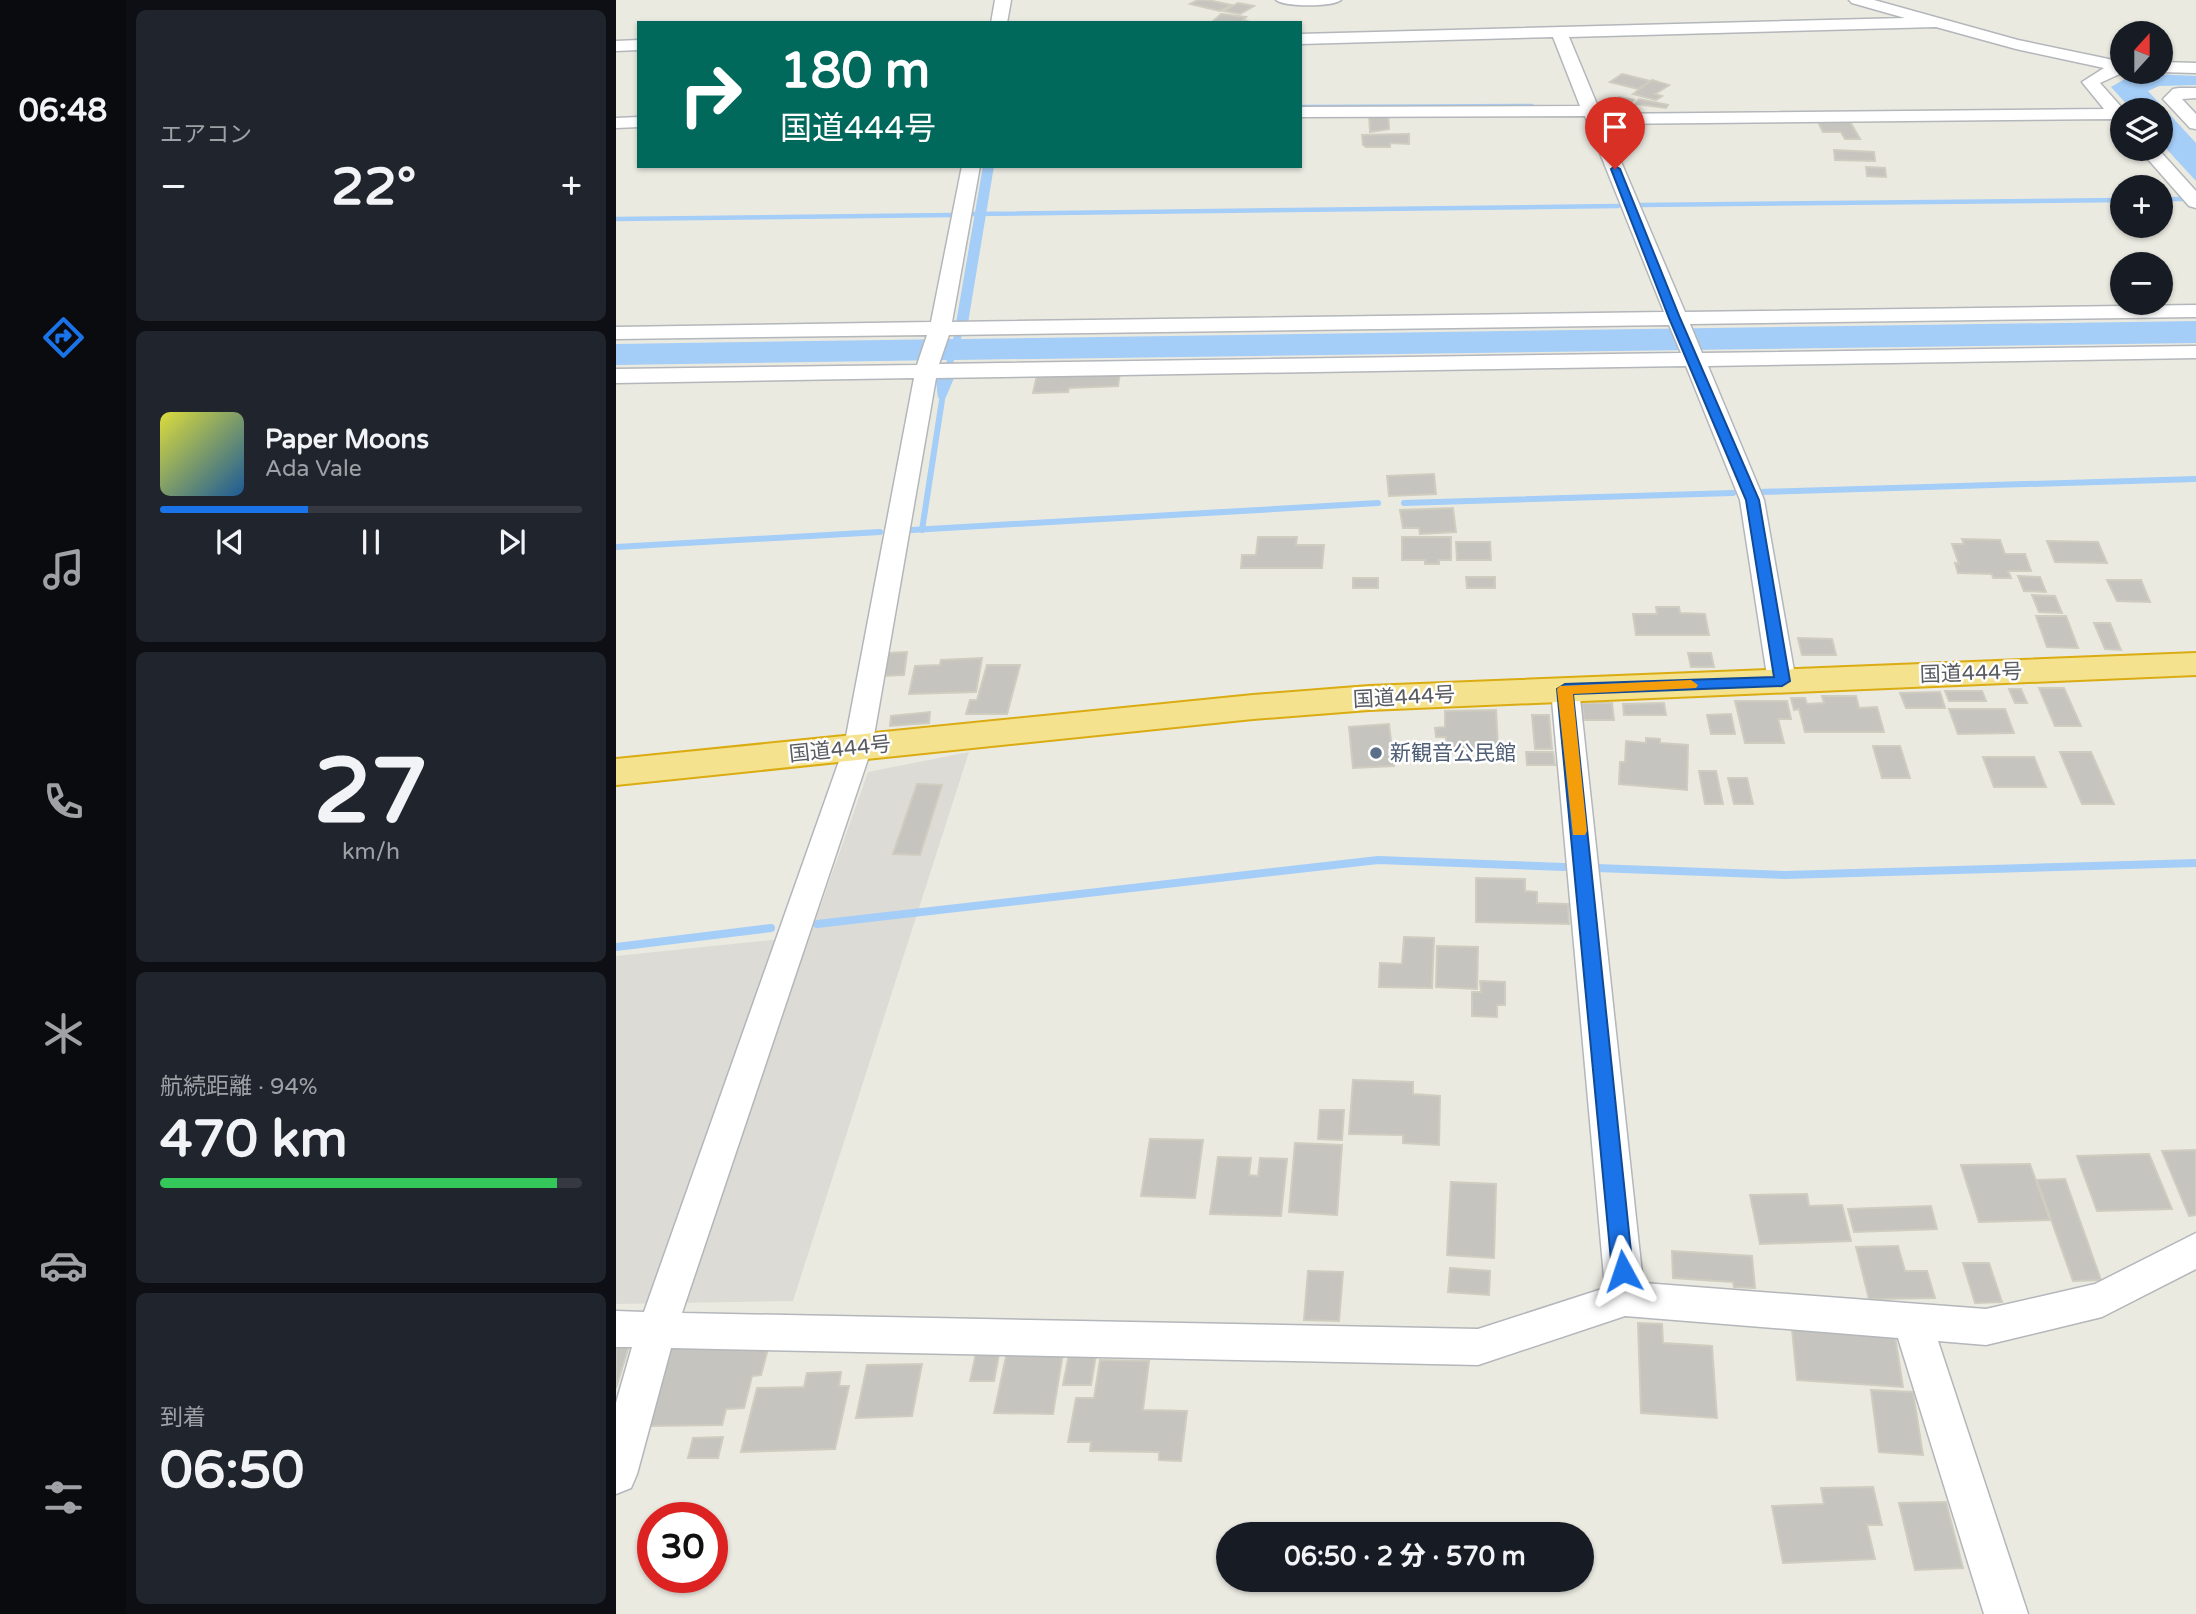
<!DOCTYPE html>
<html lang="ja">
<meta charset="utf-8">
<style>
:root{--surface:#171b24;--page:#20242c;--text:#f1f3f6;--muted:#9ea1a6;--line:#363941;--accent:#1a73e8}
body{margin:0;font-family:"Varela Round","Noto Sans JP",sans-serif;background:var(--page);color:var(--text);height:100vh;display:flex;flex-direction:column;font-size:26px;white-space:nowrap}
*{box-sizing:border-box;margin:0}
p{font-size:23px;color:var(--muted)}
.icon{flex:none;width:38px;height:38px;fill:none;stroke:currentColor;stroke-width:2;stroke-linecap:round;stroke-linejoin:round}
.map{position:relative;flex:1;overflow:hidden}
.details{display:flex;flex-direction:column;gap:10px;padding:10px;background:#0d0f14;width:490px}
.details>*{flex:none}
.guide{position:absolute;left:21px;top:21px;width:665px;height:147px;border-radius:0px;box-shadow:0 2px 5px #0004;background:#00695c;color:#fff;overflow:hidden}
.needle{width:46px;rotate:21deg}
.tools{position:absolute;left:1494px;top:21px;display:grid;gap:14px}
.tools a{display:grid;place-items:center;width:63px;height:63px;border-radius:50%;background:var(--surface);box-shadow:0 2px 5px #0004;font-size:35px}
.speed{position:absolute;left:21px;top:1502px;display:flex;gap:14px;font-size:35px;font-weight:700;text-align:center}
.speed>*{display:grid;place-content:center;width:91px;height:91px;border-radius:50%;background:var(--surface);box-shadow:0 2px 5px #0004;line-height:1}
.speed .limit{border:10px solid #d22;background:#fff;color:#111}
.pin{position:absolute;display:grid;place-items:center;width:60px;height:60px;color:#fff;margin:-72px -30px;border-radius:50% 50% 50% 0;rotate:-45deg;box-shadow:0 0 7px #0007}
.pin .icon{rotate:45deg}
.me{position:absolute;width:77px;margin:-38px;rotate:355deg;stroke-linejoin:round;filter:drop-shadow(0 0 5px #0008)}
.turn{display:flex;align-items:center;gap:24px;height:147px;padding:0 28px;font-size:32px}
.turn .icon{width:91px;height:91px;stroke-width:2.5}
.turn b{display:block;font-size:49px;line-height:60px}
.big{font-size:52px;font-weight:800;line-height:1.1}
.details .widget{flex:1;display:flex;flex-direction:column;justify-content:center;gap:10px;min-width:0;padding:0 24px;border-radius:10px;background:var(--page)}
.details .dial{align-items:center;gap:0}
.dial b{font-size:91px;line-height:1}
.song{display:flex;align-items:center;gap:21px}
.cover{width:84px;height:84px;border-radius:10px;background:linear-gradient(135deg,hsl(60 70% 55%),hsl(210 70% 35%))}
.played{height:7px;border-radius:4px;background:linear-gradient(90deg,var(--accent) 35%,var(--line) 35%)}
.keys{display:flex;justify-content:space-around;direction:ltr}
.heat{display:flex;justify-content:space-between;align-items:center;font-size:38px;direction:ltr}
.charge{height:10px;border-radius:5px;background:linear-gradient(90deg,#34c759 94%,var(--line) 0)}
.trip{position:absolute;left:600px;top:1522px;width:378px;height:70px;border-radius:35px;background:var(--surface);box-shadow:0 2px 5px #0004;font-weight:800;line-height:70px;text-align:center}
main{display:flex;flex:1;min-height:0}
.menu{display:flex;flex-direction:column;width:126px;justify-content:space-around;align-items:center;background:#090b0e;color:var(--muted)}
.menu .icon{width:49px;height:49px}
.menu .selected{color:var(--accent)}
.menu b{font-size:32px;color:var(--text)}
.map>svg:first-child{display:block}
.industrial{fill:#dddbd5}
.water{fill:#a4cdf7}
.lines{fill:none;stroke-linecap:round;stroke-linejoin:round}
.stream-far2{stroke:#a4cdf7;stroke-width:4.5}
.stream-far1{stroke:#a4cdf7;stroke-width:6}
.stream{stroke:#a4cdf7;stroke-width:8}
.building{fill:#c6c4be;stroke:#cfccc0;stroke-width:2}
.street-casing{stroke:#b3b6ba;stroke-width:3}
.highway-casing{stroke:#daac12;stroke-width:4}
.street{fill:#fff;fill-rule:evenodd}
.highway{fill:#f4e28f;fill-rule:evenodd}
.route{fill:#1a73e8;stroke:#114b97;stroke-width:2}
.slow{fill:#f59e0b}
.service-dot{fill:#5c6f8a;stroke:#fff;stroke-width:2.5}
.labels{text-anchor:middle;stroke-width:5;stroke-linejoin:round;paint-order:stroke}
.street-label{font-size:21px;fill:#595c61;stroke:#fff}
.service-label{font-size:21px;fill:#4e5e75;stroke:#fff;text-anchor:start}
</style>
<main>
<nav class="menu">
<b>06:48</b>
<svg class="icon selected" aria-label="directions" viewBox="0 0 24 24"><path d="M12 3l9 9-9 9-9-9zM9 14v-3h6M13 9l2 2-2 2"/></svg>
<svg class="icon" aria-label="music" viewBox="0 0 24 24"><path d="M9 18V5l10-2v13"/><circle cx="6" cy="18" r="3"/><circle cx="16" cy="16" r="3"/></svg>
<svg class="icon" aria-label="phone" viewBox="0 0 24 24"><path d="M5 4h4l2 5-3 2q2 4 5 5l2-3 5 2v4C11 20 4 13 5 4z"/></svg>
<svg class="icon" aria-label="climate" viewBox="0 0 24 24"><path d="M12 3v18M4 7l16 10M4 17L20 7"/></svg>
<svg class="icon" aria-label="car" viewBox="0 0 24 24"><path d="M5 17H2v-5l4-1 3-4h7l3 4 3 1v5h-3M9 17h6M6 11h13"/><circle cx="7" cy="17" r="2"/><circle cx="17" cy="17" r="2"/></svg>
<svg class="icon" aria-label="filters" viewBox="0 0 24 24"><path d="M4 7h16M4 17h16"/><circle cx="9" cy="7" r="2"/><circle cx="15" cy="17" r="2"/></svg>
</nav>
<section class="details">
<div class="widget"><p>エアコン</p>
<div class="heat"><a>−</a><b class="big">22°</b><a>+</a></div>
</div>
<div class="widget">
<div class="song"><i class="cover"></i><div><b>Paper Moons</b><p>Ada Vale</p></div></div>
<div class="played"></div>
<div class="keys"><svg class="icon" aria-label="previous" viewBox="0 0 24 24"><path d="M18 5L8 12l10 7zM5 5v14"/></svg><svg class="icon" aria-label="pause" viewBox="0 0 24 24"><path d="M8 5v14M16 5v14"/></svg><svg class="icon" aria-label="next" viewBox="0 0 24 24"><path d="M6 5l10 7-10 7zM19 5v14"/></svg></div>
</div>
<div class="widget dial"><b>27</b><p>km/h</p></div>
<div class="widget"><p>航続距離 · 94%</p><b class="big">470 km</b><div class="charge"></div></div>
<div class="widget"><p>到着</p><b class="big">06:50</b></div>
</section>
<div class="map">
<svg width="1580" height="1614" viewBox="0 0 1580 1614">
<rect width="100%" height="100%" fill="#ebeae1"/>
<path class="industrial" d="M353,752L177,1301L0,1304V956L194,936L252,772Z"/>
<g class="water">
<path d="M1519,73L1580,76V85L1543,86L1532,91L1580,143V181L1545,143V110H1516L1495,87Z"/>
<path d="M367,166H378L352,323H349L345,339L1580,321V343L338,360L334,374L338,378L330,397L322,398L320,381L326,376L331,360L0,365V344L337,339L343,323H340Z"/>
</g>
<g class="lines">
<g class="stream-far2">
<path d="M684,107L916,106"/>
<path d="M982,107L987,115H996"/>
<path d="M1545,199H1568"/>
<path d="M1025,205L1507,200"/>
<path d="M354,214L1002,206"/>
<path d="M0,219L337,215"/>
</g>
<g class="stream-far1">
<path d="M1143,492L1580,479"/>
<path d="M788,503L1117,493"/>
<path d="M296,530L762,503"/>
<path d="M306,530L328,387"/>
<path d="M0,547L264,532"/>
</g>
<g class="stream">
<path d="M980,868L1169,875L1580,863"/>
<path d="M201,924L762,860L948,867"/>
<path d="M0,947L155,928"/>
</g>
</g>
<g class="building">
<path d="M582,0H592L615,5L604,11L574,4Z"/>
<path d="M622,3L638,6L624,14L608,11Z"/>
<path d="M605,14L630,17L627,20L631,21L628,23L596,22Z"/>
<path d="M1006,74L1034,81L1022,89L994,82Z"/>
<path d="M1036,80L1053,85L1039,94L1046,96L1040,100L1017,94Z"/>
<path d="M1003,97L1018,100L1008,111L992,109Z"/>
<path d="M1023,99L1052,105L1050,108L1019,104Z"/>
<path d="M753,113H772L773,129L754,132Z"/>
<path d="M1201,120H1233L1244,139H1229L1225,132H1207Z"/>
<path d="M793,134V144L774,143V147H750L747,145L746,135Z"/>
<path d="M1218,150L1258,152L1259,161L1219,160Z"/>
<path d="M1250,167L1269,168L1270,177L1251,176Z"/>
<path d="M504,372L502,386L453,388L452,392L417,393L421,375Z"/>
<path d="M818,474L820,494L773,496L771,476Z"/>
<path d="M837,508L840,532L804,534L803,528H787L784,510Z"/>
<path d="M642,537H681L680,545H708L706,568H625L626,555H640Z"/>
<path d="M786,537H835V560H823V564H809V560H786Z"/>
<path d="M1346,539L1384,540L1389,554H1409L1415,571H1392L1395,578H1377L1376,574L1342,573L1339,563L1343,564L1336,544H1348Z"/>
<path d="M1431,541L1482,542L1491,563L1439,562Z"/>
<path d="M840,542H874L875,560H841Z"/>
<path d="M1402,576L1424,577L1430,592L1408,591Z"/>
<path d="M850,577H879V588H851Z"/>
<rect x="737" y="578" width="25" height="10"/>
<path d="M1491,580H1525L1534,602L1501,601Z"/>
<path d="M1416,595L1439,596L1446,613L1423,612Z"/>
<path d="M1040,607H1063L1064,613L1089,614L1093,635H1020L1017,614H1041Z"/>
<path d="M1420,616H1450L1462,648L1431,647Z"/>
<path d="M1478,623H1494L1505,650L1489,649Z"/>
<path d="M1182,638L1216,639L1220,655H1186Z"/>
<path d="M291,652L288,675L267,676L271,653Z"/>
<path d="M1072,653H1095L1098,667H1075Z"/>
<path d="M366,658L360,692L293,694L299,666L324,665L325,660Z"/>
<path d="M371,665H404L391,714H350L354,700H361Z"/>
<path d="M1423,688H1448L1465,726H1439Z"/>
<path d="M1393,689H1405L1411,703H1399Z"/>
<path d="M1329,691H1366L1370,701H1333Z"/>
<path d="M1324,692L1329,708H1290L1284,693Z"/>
<path d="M1206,696H1240L1243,708L1261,707L1268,732H1189L1183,709L1178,710L1175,698H1189L1191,704L1208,703Z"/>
<path d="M1119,701H1171L1175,719H1162L1168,743H1129Z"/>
<path d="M966,703H996L998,720H968Z"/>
<path d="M1048,703L1050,715H1008L1007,704Z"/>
<path d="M1333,709H1389L1398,733L1342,734Z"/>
<path d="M880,710L882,747H866V752L830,753V737H820L819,728L829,727V711Z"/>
<path d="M314,712L313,723L274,726L275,716Z"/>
<path d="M1115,714L1119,734H1095L1091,715Z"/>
<path d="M916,715H933L936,749H919Z"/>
<path d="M773,724L778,766L737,768L733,727Z"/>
<path d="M1030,738L1044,739V743L1072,745L1071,790L1003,784L1004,762H1009L1010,741L1030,743Z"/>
<path d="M1257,746H1284L1294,778H1266Z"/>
<path d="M910,752H937L939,765H911Z"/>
<path d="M1444,752H1475L1498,804H1466Z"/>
<path d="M1367,757H1418L1430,787H1378Z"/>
<path d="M1083,771H1100L1107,804H1089Z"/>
<path d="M1112,778H1131L1137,804H1118Z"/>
<path d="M301,784L326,785L304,855L277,854Z"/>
<path d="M860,878L909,879V891L921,892V903L952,904L953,924L860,922Z"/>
<path d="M788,937L818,938L816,988L763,987L764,963L786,964Z"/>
<path d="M821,946L862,947L861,989L820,987Z"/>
<path d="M864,981L889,982V1005H881V1017L856,1016V992H865Z"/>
<path d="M737,1080L797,1082V1094L824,1096L823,1145L787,1143V1135L733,1134Z"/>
<path d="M704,1110H728L726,1140L702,1139Z"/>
<path d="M534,1139L587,1140L579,1198L525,1196Z"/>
<path d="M679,1143L726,1145L721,1215L673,1212Z"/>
<path d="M1580,1150V1215L1573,1216L1546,1151Z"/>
<path d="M1533,1154L1556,1209L1481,1211L1461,1156Z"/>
<path d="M602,1157L635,1158L633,1175L642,1176L644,1158L671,1159L665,1216L594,1214Z"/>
<path d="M1414,1164L1434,1220L1363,1222L1345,1165Z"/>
<path d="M1449,1179L1485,1280L1457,1281L1421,1180Z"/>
<path d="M835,1182L880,1184L878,1258L831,1255Z"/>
<path d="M1191,1194L1193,1206L1226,1205L1235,1241L1144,1244L1134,1195Z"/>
<path d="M1315,1206L1321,1229L1238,1232L1232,1209Z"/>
<path d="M1282,1246L1289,1271H1311L1319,1298L1253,1299L1240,1247Z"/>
<path d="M1056,1251L1136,1256L1139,1288L1118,1287L1117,1282L1057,1278Z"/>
<path d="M1347,1263H1373L1386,1302L1359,1303Z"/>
<path d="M834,1268L874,1271L873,1295L832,1292Z"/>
<path d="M692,1271L727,1272L723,1321L688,1320Z"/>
<path d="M1022,1323L1046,1324L1047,1343L1096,1346L1101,1418L1025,1413Z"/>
<path d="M1176,1329L1279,1336L1287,1387L1181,1380Z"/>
<path d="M362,1344H385L378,1381H354Z"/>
<path d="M153,1345L145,1375L136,1376L128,1408L110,1409L106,1425L32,1426L55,1347Z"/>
<path d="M0,1346H13L0,1388Z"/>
<path d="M392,1347H448L437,1414L378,1413Z"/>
<path d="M454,1349H481L475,1385H447Z"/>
<path d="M484,1360L533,1361L527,1410L571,1411L565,1461L543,1460V1452L474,1451L475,1442H452L460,1398H478Z"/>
<path d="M306,1364L296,1416L240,1418L251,1365Z"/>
<path d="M225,1372L223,1386H233L219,1449L125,1452L141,1388L188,1387L191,1373Z"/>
<path d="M1255,1390L1297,1392L1307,1455L1263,1452Z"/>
<path d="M107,1437L102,1458H72L77,1438Z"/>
<path d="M1257,1487L1266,1525H1251L1259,1559L1167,1563L1156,1506L1208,1504L1205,1488Z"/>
<path d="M1330,1502L1347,1568L1299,1570L1283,1503Z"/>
</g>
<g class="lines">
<g class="street-casing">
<g id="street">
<path d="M379,0H395L391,23H375Z"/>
<path d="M660,0H725C716,7 669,7 660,0Z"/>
<path d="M1233,0H1258L1402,40L1507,62L1508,72L1484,83L1508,110L1507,125L1497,119L989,124L1069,312L1580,305V317L1074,324L1086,353L1580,346V358L1092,366L1148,500L1180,682L1176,688L1166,691L1156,688L1152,682L1124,500L1070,366L320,378L256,747L66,1313L862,1329L989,1288L935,689L939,683L949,680L959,683L963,689L1027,1283L1370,1309L1479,1284L1580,1233V1269L1486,1317L1370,1345L1322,1341L1412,1614H1368L1282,1338L1009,1316L862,1365L55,1348L21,1474L15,1488L0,1494V1403L16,1347H0V1311L28,1312L228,747L298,378L0,383V369L301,365L311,335L0,339V327L315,322L346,166H364L336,322L1048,312L969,116L684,117V107L964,106L937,37L684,44V34L1289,18L1236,3ZM1320,27L1400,49L1488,68L1466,82L1488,109L985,114L953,37ZM1053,325L1065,353L323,364L333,335Z"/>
<path d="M23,40V50L0,51V41Z"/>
<path d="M1545,62L1580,63V73L1544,72Z"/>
<path d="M1563,88H1580V98L1566,99L1580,114V129L1574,128L1547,99L1557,89Z"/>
<path d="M23,117V127L0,128V118Z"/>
<path d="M1523,149H1542L1580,191V208L1573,206Z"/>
</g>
</g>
<g class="highway-casing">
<path id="highway" d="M1580,653V675L753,710L637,719L0,785V759L637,695L753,686Z"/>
</g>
<use href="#street" class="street"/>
<use href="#highway" class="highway"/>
</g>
<path class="route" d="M999,166L1004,169L1064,318L1143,500L1174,681L1166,686L957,694L1017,1271L1014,1277L1007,1280L999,1277L996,1271L941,689L949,684L1158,677L1130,500L1053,318L995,169Z"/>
<path class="slow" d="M1075,680L1082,685L1080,688L957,694L971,831L969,835H957L941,689L944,686Z"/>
<circle class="service-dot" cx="760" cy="753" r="7"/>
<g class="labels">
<g class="street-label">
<text transform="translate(1355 673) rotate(-2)" y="7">国道444号</text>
<text transform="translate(788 697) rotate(-3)" y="7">国道444号</text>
<text transform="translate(224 749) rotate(-6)" y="7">国道444号</text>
</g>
<g class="service-label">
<text x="774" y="760">新観音公民館</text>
</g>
</g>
</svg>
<div class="tools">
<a><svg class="needle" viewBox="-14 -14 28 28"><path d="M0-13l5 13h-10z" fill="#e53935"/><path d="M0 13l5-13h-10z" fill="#9ea1a6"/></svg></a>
<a><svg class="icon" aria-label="layers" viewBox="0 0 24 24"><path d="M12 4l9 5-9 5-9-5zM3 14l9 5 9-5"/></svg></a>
<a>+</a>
<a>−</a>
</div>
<div class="speed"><div class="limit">30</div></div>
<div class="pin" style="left:999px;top:169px;background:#d93025"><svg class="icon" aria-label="arrive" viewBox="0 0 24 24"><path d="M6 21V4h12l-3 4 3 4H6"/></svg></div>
<svg class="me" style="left:1007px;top:1271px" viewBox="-20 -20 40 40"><path d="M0-17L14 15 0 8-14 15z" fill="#1a73e8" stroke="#fff" stroke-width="4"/></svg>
<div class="trip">06:50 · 2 分 · 570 m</div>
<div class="guide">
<div class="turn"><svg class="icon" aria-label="right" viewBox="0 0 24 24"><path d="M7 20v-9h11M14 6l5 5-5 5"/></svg><div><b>180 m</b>国道444号</div></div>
</div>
</div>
</main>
